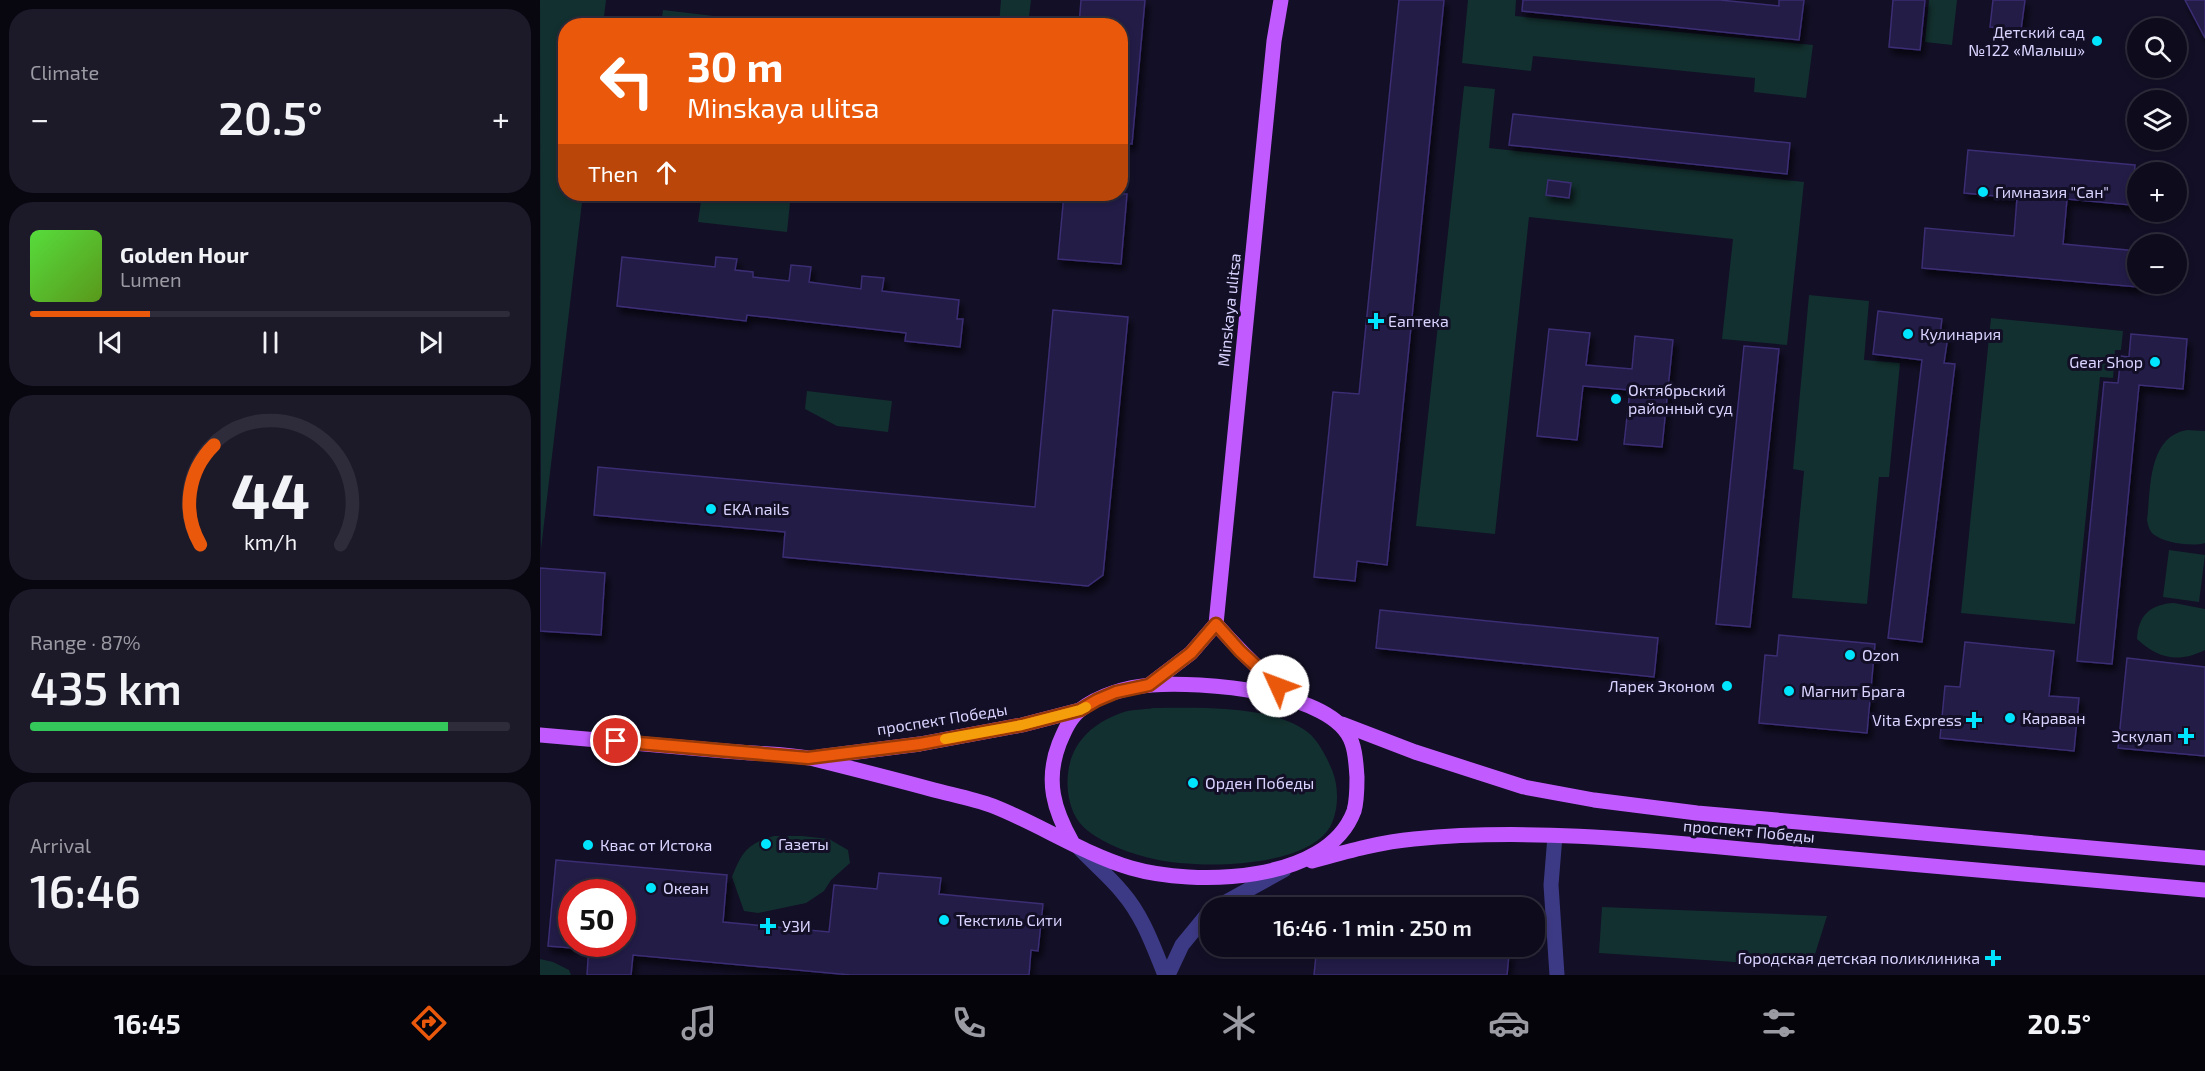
<!DOCTYPE html>
<meta charset="utf-8">
<style>
:root{--surface:#0e0b1c;--page:#1c1929;--text:#f1f3f6;--muted:#9b9ba3;--line:#2e2b3b;--accent:#ea580c}
body{margin:0;font-family:"Exo 2",sans-serif;background:var(--page);color:var(--text);height:100vh;display:flex;flex-direction:column;font-size:22px;white-space:nowrap}
*{box-sizing:border-box;margin:0}
p{font-size:20px;color:var(--muted)}
.icon{flex:none;width:33px;height:33px;fill:none;stroke:currentColor;stroke-width:2;stroke-linecap:round;stroke-linejoin:round}
.map{position:relative;flex:1;overflow:hidden}
.sheet{display:flex;flex-direction:column;gap:9px;padding:9px;background:#08060f;width:540px}
.sheet>*{flex:none}
.top-card{position:absolute;left:18px;top:18px;width:570px;height:183px;border-radius:24px;box-shadow:0 3px 9px #0003,0 0 0 2px var(--line);background:#ea580c;color:#fff;overflow:hidden}
.controls{position:absolute;left:1587px;top:18px;display:grid;gap:12px}
.controls a{display:grid;place-items:center;width:60px;height:60px;border-radius:50%;background:var(--surface);box-shadow:0 3px 9px #0003,0 0 0 2px var(--line);font-size:30px}
.speed{position:absolute;left:18px;top:879px;display:flex;gap:12px;font-size:30px;font-weight:700;text-align:center}
.speed>*{display:grid;place-content:center;width:78px;height:78px;border-radius:50%;background:var(--surface);box-shadow:0 3px 9px #0003,0 0 0 2px var(--line);line-height:1}
.speed .limit{border:9px solid #d22;background:#fff;color:#111}
.pin{position:absolute;display:grid;place-items:center;width:51px;height:51px;color:#fff;margin:-26px;border:3px solid #fff;border-radius:50%;box-shadow:0 2px 6px #0007}
.me{position:absolute;width:66px;margin:-33px;rotate:313deg;stroke-linejoin:round;filter:drop-shadow(0 0 4px #0008)}
.turn{display:flex;align-items:center;gap:21px;height:126px;padding:0 30px;font-size:27px}
.turn .icon{width:78px;height:78px;stroke-width:2.5}
.turn b{display:block;font-size:42px;line-height:51px}
.then{display:flex;align-items:center;height:57px;padding:0 30px;background:#0003;gap:12px;font-size:22px}
.big{font-size:45px;font-weight:600;line-height:1.1}
.sheet .widget{flex:1;display:flex;flex-direction:column;justify-content:center;gap:9px;min-width:0;padding:0 21px;border-radius:24px;background:var(--page)}
.sheet .dial{align-items:center;gap:0}
.dial svg{height:156px;overflow:visible;fill:none;stroke:var(--line);stroke-width:7;stroke-linecap:round;text-anchor:middle}
.dial text{fill:var(--text);stroke:none}
.song{display:flex;align-items:center;gap:18px}
.cover{width:72px;height:72px;border-radius:9px;background:linear-gradient(135deg,hsl(110 70% 55%),hsl(90 70% 35%))}
.played{height:6px;border-radius:3px;background:linear-gradient(90deg,var(--accent) 25%,var(--line) 25%)}
.keys{display:flex;justify-content:space-around;direction:ltr}
.heat{display:flex;justify-content:space-between;align-items:center;font-size:33px;direction:ltr}
.charge{height:9px;border-radius:4px;background:linear-gradient(90deg,#34c759 87%,var(--line) 0)}
.trip{position:absolute;left:660px;top:897px;width:345px;height:60px;border-radius:24px;background:var(--surface);box-shadow:0 3px 9px #0003,0 0 0 2px var(--line);font-weight:600;line-height:60px;text-align:center}
.dock{display:flex;height:96px;justify-content:space-around;align-items:center;background:#06040b;color:var(--muted)}
.dock .icon{width:42px;height:42px}
.dock .current{color:var(--accent)}
.dock b{font-size:27px;color:var(--text)}
main{display:flex;flex:1;min-height:0}
.map>svg:first-child{display:block}
.green{fill:#12302f}
.building{fill:#241b47;stroke:#3b2d73;stroke-width:1.5;filter:url(#shadow)}
.lines{fill:none;stroke-linecap:round;stroke-linejoin:round}
.minor{stroke:#3d3a85;stroke-width:15}
.major{stroke:#c25bff;stroke-width:15}
.route-casing{stroke:#983908;stroke-width:15}
.route{stroke:#ea580c;stroke-width:10}
.slow{stroke:#f59e0b;stroke-width:10}
.poi-dot{fill:#00e5ff;stroke:#130f26;stroke-width:2}
.labels{text-anchor:middle;stroke-width:6;stroke-linejoin:round;paint-order:stroke}
.poi-label{font-size:16px;fill:#d9d4ff;stroke:#130f26;text-anchor:start}
.street-label{font-size:16px;fill:#d9d4ff;stroke:#130f26}
</style>
<main>
<section class="sheet">
<div class="widget"><p>Climate</p>
<div class="heat"><a>−</a><b class="big">20.5°</b><a>+</a></div>
</div>
<div class="widget">
<div class="song"><i class="cover"></i><div><b>Golden Hour</b><p>Lumen</p></div></div>
<div class="played"></div>
<div class="keys"><svg class="icon" aria-label="previous" viewBox="0 0 24 24"><path d="M18 5L8 12l10 7zM5 5v14"/></svg><svg class="icon" aria-label="pause" viewBox="0 0 24 24"><path d="M8 5v14M16 5v14"/></svg><svg class="icon" aria-label="next" viewBox="0 0 24 24"><path d="M6 5l10 7-10 7zM19 5v14"/></svg></div>
</div>
<div class="widget dial"><svg viewBox="0 0 100 80">
<path d="M14 69A42 42 0 1 1 86 69"/>
<path d="M14 69A42 42 0 0 1 21 18" stroke="#ea580c"/>
<text x="50" y="56" font-size="32" font-weight="700">44</text>
<text x="50" y="72" font-size="11">km/h</text>
</svg></div>
<div class="widget"><p>Range · 87%</p><b class="big">435 km</b><div class="charge"></div></div>
<div class="widget"><p>Arrival</p><b class="big">16:46</b></div>
</section>
<div class="map">
<svg width="1665" height="975" viewBox="0 0 1665 975">
<defs>
<filter id="shadow"><feDropShadow dx="3.5" dy="6" stdDeviation="3" flood-color="#0009"/></filter>
</defs>
<rect width="100%" height="100%" fill="#130f26"/>
<g class="green">
<path d="M0,0H66L63,25L26,26V194H43L1,549Z"/>
<path d="M461,0H491L488,25H459Z"/>
<path d="M928,0H976L975,16L1273,45L1266,98L1214,92L1215,78L993,56L991,71L922,63Z"/>
<path d="M1389,0H1417L1412,45L1385,42Z"/>
<path d="M123,10L216,21L215,25H121Z"/>
<path d="M924,86L955,89L949,148L1264,182L1247,345L1182,339L1193,239L989,217L955,534L876,526Z"/>
<path d="M162,194H224V200L250,203L247,232L158,222Z"/>
<path d="M1269,295L1329,301L1324,360L1360,363L1349,477H1339L1327,604L1252,598L1264,471L1253,469Z"/>
<path d="M1451,318L1583,331L1581,350H1575L1573,378L1560,377L1535,624L1421,613Z"/>
<path d="M267,391L352,401L348,432L297,426L265,409Z"/>
<path d="M1647,430L1665,431V543C1652,547 1624,543 1613,534C1609,530 1608,525 1607,520C1611,490 1607,437 1647,430Z"/>
<path d="M1629,550L1665,555L1659,602L1623,597Z"/>
<path d="M1634,603L1665,609V650C1639,663 1618,659 1597,639C1598,615 1611,604 1634,603Z"/>
<path d="M613,708C657,708 736,704 771,735C780,744 787,758 792,770C799,786 799,811 790,827C765,869 656,869 614,859C592,854 566,845 548,831C535,821 530,807 528,792C524,752 545,726 581,713C591,709 603,710 613,708Z"/>
<path d="M234,836H262L289,839L308,850L310,863L291,880L284,891L266,903L218,913L204,911L192,877C202,852 207,844 234,836Z"/>
<path d="M1062,907L1287,916L1271,967L1059,953Z"/>
<path d="M0,959L13,962L29,970L31,975H0Z"/>
</g>
<g class="building">
<path d="M541,0H605L592,144L580,143V26H539Z"/>
<path d="M859,0H904L847,565L817,561L815,581L774,577L793,392L819,394Z"/>
<path d="M983,0H1180L1239,6V0H1264L1259,40L982,11Z"/>
<path d="M1353,0H1385L1380,50L1349,47Z"/>
<path d="M1453,0H1485L1481,30L1450,27Z"/>
<path d="M1645,0H1665V38Z"/>
<path d="M973,114L1250,143L1247,174L969,145Z"/>
<path d="M1428,150L1595,165L1591,205L1527,199L1523,244L1598,251V287L1382,268L1385,228L1474,236L1477,198L1424,193Z"/>
<path d="M1008,180L1031,183L1029,198L1006,195Z"/>
<path d="M524,194H587L581,264L518,259Z"/>
<path d="M82,257L175,267L176,257L197,259L195,270L213,272V277L249,281L251,265L262,266L271,267L269,282L321,289L322,276L344,278L342,291L419,300L417,319H423L420,347L365,341L366,333L207,315L206,321L77,306Z"/>
<path d="M513,310L588,317L563,575L548,586L243,557L245,532L54,515L58,467L495,507Z"/>
<path d="M1338,311L1402,319L1400,335L1408,336L1404,363L1415,364L1382,642L1348,638L1382,360L1333,354Z"/>
<path d="M1009,329L1050,333L1046,365L1092,369L1095,336L1133,340L1122,447L1084,444L1090,390L1043,386L1037,440L997,436Z"/>
<path d="M1591,334L1647,339L1643,389L1599,385L1572,664L1537,661L1564,382L1578,383L1581,356L1589,357Z"/>
<path d="M1204,346L1239,349L1210,627L1176,624Z"/>
<path d="M0,568L65,573L61,635L0,631Z"/>
<path d="M840,610L1118,638L1114,677L836,648Z"/>
<path d="M1239,635L1335,644L1327,733L1219,723L1225,655L1237,656Z"/>
<path d="M1425,642L1514,651L1509,696L1539,698L1534,751L1400,738L1405,686L1420,687Z"/>
<path d="M1587,658L1665,667V756L1578,748Z"/>
<path d="M16,860L187,875L183,922L289,932L294,885L337,889L339,873L401,878L399,894L503,904L498,951L491,950L489,975H311L93,955L91,975H47L49,944H82V892H32V948L8,946Z"/>
<path d="M777,946H895L969,954L967,975H774Z"/>
</g>
<g class="lines">
<g class="minor">
<path d="M1015,836L1011,885L1017,975"/>
<path d="M539,848C553,863 569,876 582,892C603,916 613,946 625,975"/>
<path d="M675,908L744,870"/>
<path d="M628,975L642,945L670,911"/>
</g>
<g class="major">
<path d="M676,624C700,651 725,677 754,698"/>
<path d="M609,685L651,653L676,624L734,41L741,0"/>
<path d="M802,724L875,752L984,787L1054,800L1157,813L1665,858"/>
<path d="M0,735C62,740 123,746 185,751C214,754 245,753 274,759C314,769 354,779 394,790C413,795 434,799 453,806C499,824 544,854 591,868C653,886 787,884 814,811C817,801 817,788 817,777C816,766 816,754 812,743C795,690 658,681 611,685C587,687 559,695 540,710C529,719 524,732 519,744C505,781 514,810 532,842"/>
<path d="M278,757L380,744L482,725L540,710"/>
<path d="M772,861C805,852 840,842 874,839C996,827 1124,842 1245,853C1385,865 1525,877 1665,890"/>
</g>
</g>
<g class="lines">
<g class="route-casing">
<path id="route" d="M76,741L268,758L380,744L482,725L540,710L557,700L576,692L609,685L651,653L676,624L700,651L738,686"/>
</g>
<use href="#route" class="route"/>
<path class="slow" d="M405,739L482,725L540,710L546,707"/>
</g>
<g class="poi-dot">
<circle cx="1557" cy="41" r="6"/>
<circle cx="1443" cy="192" r="6"/>
<path d="M833 312h6v6h6v6h-6v6h-6v-6h-6v-6h6z"/>
<circle cx="1368" cy="334" r="6"/>
<circle cx="1615" cy="362" r="6"/>
<circle cx="1076" cy="399" r="6"/>
<circle cx="171" cy="509" r="6"/>
<circle cx="1310" cy="655" r="6"/>
<circle cx="1187" cy="686" r="6"/>
<circle cx="1249" cy="691" r="6"/>
<circle cx="1470" cy="718" r="6"/>
<path d="M1431 711h6v6h6v6h-6v6h-6v-6h-6v-6h6z"/>
<path d="M1643 727h6v6h6v6h-6v6h-6v-6h-6v-6h6z"/>
<circle cx="653" cy="783" r="6"/>
<circle cx="226" cy="844" r="6"/>
<circle cx="48" cy="845" r="6"/>
<circle cx="111" cy="888" r="6"/>
<circle cx="404" cy="920" r="6"/>
<path d="M225 917h6v6h6v6h-6v6h-6v-6h-6v-6h6z"/>
<path d="M1450 949h6v6h6v6h-6v6h-6v-6h-6v-6h6z"/>
</g>
<g class="labels">
<g class="poi-label">
<text x="1545" y="38" text-anchor="end">Детский сад<tspan x="1545" dy="18">№122 «Малыш»</tspan></text>
<text x="1455" y="198">Гимназия "Сан"</text>
<text x="848" y="327">Еаптека</text>
<text x="1380" y="340">Кулинария</text>
<text x="1603" y="368" text-anchor="end">Gear Shop</text>
<text x="1088" y="396">Октябрьский<tspan x="1088" dy="18">районный суд</tspan></text>
<text x="183" y="515">EKA nails</text>
<text x="1322" y="661">Ozon</text>
<text x="1175" y="692" text-anchor="end">Ларек Эконом</text>
<text x="1261" y="697">Магнит Брага</text>
<text x="1482" y="724">Караван</text>
<text x="1422" y="726" text-anchor="end">Vita Express</text>
<text x="1632" y="742" text-anchor="end">Эскулап</text>
<text x="665" y="789">Орден Победы</text>
<text x="238" y="850">Газеты</text>
<text x="60" y="851">Квас от Истока</text>
<text x="123" y="894">Океан</text>
<text x="416" y="926">Текстиль Сити</text>
<text x="242" y="932">УЗИ</text>
<text x="1440" y="964" text-anchor="end">Городская детская поликлиника</text>
</g>
<g class="street-label">
<text transform="translate(689 310) rotate(-84)" y="6">Minskaya ulitsa</text>
<text transform="translate(402 719) rotate(-9)" y="6">проспект Победы</text>
<text transform="translate(1209 831) rotate(5)" y="6">проспект Победы</text>
</g>
</g>
</svg>
<div class="controls">
<a><svg class="icon" aria-label="search" viewBox="0 0 24 24"><circle cx="10" cy="10" r="6"/><path d="M15 15l6 6"/></svg></a>
<a><svg class="icon" aria-label="layers" viewBox="0 0 24 24"><path d="M12 4l9 5-9 5-9-5zM3 14l9 5 9-5"/></svg></a>
<a>+</a>
<a>−</a>
</div>
<div class="speed"><div class="limit">50</div></div>
<div class="pin" style="left:76px;top:741px;background:#d93025"><svg class="icon" aria-label="arrive" viewBox="0 0 24 24"><path d="M6 21V4h12l-3 4 3 4H6"/></svg></div>
<svg class="me" style="left:738px;top:686px" viewBox="-20 -20 40 40"><circle r="19" fill="#fff"/><path d="M0-13L10 11 0 6-10 11z" fill="#ea580c"/></svg>
<div class="trip">16:46 · 1 min · 250 m</div>
<div class="top-card">
<div class="turn"><svg class="icon" aria-label="left" viewBox="0 0 24 24"><path d="M17 20v-9H6M10 6l-5 5 5 5"/></svg><div><b>30 m</b>Minskaya ulitsa</div></div>
<div class="then">Then<svg class="icon" aria-label="ahead" viewBox="0 0 24 24"><path d="M12 20V5M6 11l6-6 6 6"/></svg></div>
</div>
</div>
</main>
<nav class="dock">
<b>16:45</b>
<svg class="icon current" aria-label="directions" viewBox="0 0 24 24"><path d="M12 3l9 9-9 9-9-9zM9 14v-3h6M13 9l2 2-2 2"/></svg>
<svg class="icon" aria-label="music" viewBox="0 0 24 24"><path d="M9 18V5l10-2v13"/><circle cx="6" cy="18" r="3"/><circle cx="16" cy="16" r="3"/></svg>
<svg class="icon" aria-label="phone" viewBox="0 0 24 24"><path d="M5 4h4l2 5-3 2q2 4 5 5l2-3 5 2v4C11 20 4 13 5 4z"/></svg>
<svg class="icon" aria-label="climate" viewBox="0 0 24 24"><path d="M12 3v18M4 7l16 10M4 17L20 7"/></svg>
<svg class="icon" aria-label="car" viewBox="0 0 24 24"><path d="M5 17H2v-5l4-1 3-4h7l3 4 3 1v5h-3M9 17h6M6 11h13"/><circle cx="7" cy="17" r="2"/><circle cx="17" cy="17" r="2"/></svg>
<svg class="icon" aria-label="filters" viewBox="0 0 24 24"><path d="M4 7h16M4 17h16"/><circle cx="9" cy="7" r="2"/><circle cx="15" cy="17" r="2"/></svg>
<b>20.5°</b>
</nav>
